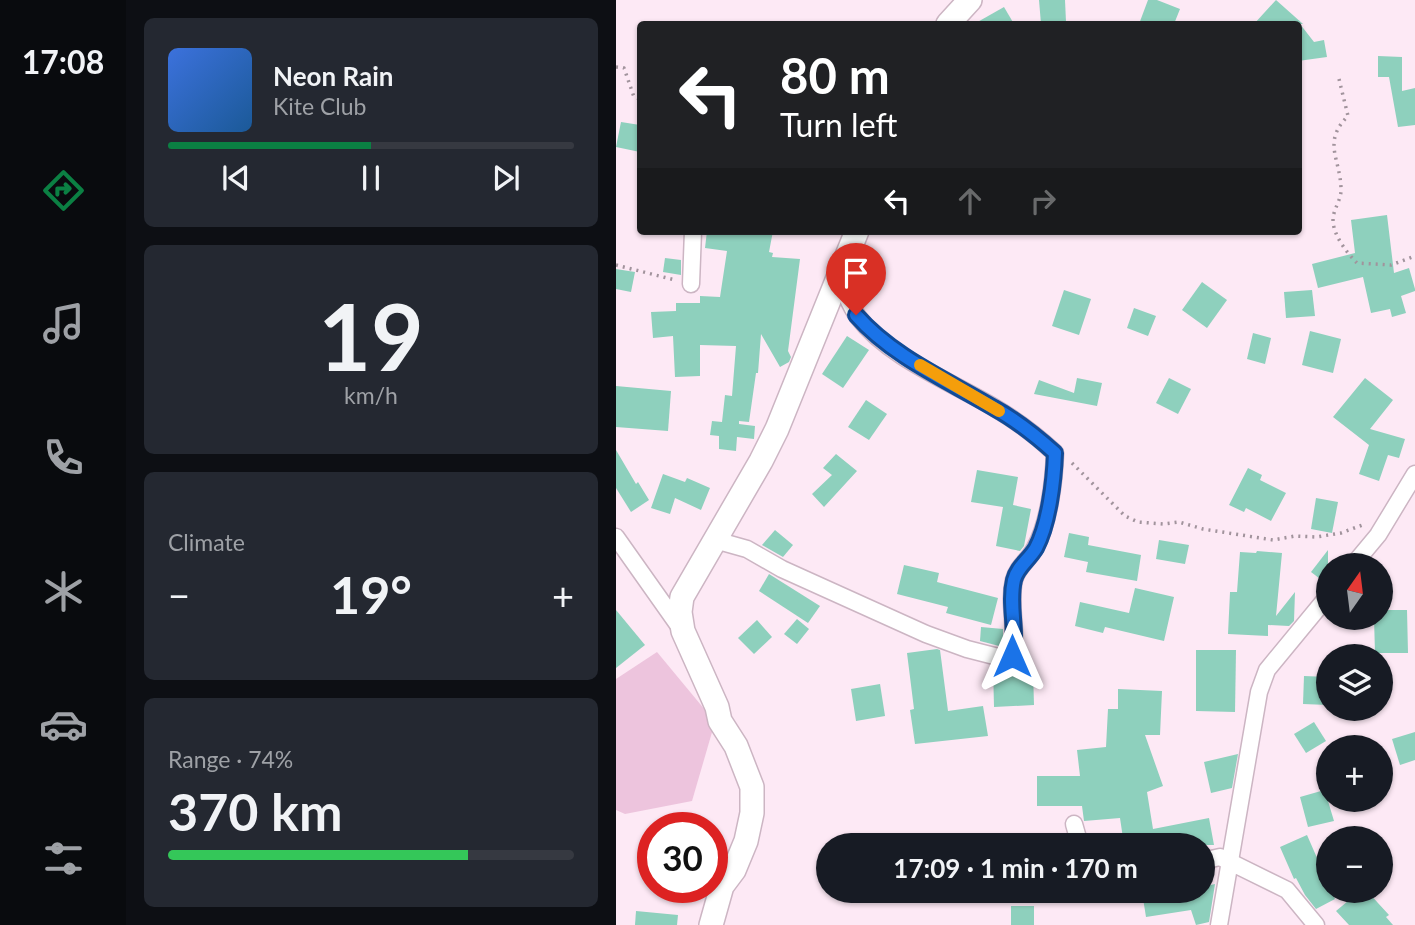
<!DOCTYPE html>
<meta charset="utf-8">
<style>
:root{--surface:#171b24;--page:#242831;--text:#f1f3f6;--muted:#9ea1a6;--line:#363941;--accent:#0b8043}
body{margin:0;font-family:Lato,sans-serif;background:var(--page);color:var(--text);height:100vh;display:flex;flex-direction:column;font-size:26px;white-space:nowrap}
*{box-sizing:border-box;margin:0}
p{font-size:23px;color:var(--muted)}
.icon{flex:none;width:38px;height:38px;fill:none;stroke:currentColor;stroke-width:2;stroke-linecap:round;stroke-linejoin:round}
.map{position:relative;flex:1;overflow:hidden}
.panel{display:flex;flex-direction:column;gap:18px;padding:18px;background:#0d0f14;width:490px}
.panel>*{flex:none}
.hud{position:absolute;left:21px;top:21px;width:665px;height:214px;border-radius:7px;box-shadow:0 2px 5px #0004;background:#202124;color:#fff;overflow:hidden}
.needle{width:46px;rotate:14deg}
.controls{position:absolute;left:700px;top:553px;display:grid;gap:14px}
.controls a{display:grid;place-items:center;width:77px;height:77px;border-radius:50%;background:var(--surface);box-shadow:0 2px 5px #0004;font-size:35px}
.speed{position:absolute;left:21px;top:812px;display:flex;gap:14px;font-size:35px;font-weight:700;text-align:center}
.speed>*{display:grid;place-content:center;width:91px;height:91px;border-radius:50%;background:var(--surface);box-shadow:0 2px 5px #0004;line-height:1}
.speed .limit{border:10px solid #d22;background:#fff;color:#111}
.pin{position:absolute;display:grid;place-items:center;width:60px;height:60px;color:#fff;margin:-72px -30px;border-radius:50% 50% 50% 0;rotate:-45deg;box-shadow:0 0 7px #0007}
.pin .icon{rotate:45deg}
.me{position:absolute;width:77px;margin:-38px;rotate:0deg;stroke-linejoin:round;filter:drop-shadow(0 0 5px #0008)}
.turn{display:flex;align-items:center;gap:24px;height:147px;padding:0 28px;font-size:32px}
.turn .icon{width:91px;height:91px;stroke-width:2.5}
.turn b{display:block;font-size:49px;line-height:60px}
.lanes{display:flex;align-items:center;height:66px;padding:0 28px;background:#0003;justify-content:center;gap:35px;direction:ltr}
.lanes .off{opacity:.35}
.big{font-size:52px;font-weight:700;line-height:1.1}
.panel .card{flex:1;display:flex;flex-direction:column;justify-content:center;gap:10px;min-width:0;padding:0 24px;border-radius:10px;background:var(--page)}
.panel .dial{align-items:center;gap:0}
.dial b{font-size:91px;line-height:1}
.song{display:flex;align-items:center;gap:21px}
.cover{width:84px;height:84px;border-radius:10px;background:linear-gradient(135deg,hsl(220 70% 55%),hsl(210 70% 35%))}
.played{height:7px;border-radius:4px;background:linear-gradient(90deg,var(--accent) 50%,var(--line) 50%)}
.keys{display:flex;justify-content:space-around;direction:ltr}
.heat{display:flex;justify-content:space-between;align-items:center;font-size:38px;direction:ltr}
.charge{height:10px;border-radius:5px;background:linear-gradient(90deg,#34c759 74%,var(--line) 0)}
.trip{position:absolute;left:200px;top:833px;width:399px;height:70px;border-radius:35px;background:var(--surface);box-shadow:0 2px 5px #0004;font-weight:700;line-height:70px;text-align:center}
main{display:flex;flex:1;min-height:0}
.menu{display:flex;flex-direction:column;width:126px;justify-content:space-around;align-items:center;background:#090b0e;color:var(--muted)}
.menu .icon{width:49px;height:49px}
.menu .active{color:var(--accent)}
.menu b{font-size:32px;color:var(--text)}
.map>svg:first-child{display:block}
.green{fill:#edc4dd}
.building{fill:#8ed0bd}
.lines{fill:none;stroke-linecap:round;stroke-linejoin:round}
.street-casing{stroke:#ccb5c3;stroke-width:19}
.secondary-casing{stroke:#ccb5c3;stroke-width:26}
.path{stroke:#a1939c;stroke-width:3.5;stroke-dasharray:2 5;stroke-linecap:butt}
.street{stroke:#fff;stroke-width:16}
.secondary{stroke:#fff;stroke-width:23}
.route-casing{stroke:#114b97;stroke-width:18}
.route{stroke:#1a73e8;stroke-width:12}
.slow{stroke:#f59e0b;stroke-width:12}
</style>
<main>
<nav class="menu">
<b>17:08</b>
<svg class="icon active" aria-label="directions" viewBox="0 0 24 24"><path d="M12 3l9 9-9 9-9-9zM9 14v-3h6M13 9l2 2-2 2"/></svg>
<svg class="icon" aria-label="music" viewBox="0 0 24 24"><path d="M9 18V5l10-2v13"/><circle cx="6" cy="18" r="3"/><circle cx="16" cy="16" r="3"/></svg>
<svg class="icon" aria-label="phone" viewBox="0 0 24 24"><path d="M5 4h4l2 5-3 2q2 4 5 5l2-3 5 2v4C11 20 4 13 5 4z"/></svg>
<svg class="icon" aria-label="climate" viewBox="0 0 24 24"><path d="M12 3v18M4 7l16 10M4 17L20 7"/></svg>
<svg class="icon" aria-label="car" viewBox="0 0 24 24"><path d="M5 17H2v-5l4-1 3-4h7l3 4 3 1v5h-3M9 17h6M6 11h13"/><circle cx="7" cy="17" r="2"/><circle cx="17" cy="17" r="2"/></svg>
<svg class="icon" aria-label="filters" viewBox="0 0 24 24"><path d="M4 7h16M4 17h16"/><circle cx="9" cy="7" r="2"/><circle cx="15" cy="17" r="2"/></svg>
</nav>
<section class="panel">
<div class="card">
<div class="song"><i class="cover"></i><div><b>Neon Rain</b><p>Kite Club</p></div></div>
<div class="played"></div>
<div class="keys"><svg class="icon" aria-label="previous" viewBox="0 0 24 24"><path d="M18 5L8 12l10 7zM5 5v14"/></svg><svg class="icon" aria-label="pause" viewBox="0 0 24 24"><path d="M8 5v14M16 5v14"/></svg><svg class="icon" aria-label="next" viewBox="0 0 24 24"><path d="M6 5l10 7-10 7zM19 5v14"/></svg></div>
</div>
<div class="card dial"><b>19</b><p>km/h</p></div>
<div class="card"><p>Climate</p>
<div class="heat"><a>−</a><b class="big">19°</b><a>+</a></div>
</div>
<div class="card"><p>Range · 74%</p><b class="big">370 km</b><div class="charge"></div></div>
</section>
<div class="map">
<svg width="799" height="925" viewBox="0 0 799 925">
<rect width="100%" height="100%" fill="#fde9f5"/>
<path class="green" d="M41,652L99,722L76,801L9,814L0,810V679Z"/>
<g class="building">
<path d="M423,0H449L450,22L425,24Z"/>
<path d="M532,0H541L564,9L558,24H523Z"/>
<path d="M660,0L687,24H684L698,42L708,40L711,57L682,61V24H638Z"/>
<path d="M388,7L398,24H358Z"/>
<path d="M762,56L786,57V91L799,88V125L782,127L773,77H762Z"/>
<path d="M5,122L24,125V152L0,147Z"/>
<path d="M771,215L778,273L793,268L799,289V291L785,296L790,313L776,317L774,309L755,313L747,277L702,288L696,264L739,253L735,220Z"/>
<path d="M91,231H157L153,252L157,253L156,257L184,259L172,351L175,357L173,362L164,367L145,334L142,373H140L133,422L123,421V424L139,426L138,439L121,437L120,451L103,449V436L94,435L96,421L106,422L109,395L116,396L120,346L84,345V376L59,377L57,336L37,338L35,312L60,311V303H84V296L104,297L111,251L89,248Z"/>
<path d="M49,258L65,260V275L47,272Z"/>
<path d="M0,269L19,272L15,292L0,289Z"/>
<path d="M586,282L611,300L591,328L566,310Z"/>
<path d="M448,290L475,299L463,335L436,326Z"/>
<path d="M696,290L699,316L670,318L668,292Z"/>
<path d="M518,308L540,316L532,336L511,328Z"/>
<path d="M694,331L725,339L717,373L686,365Z"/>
<path d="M637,333L655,338L649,364L631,359Z"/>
<path d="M231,336L253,350L227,388L206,374Z"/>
<path d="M461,378L486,383L481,406L418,394L423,380L458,393Z"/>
<path d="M553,378L575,389L562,414L540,403Z"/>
<path d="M749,378L777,400L754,429L789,439L783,458L772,455L763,481L743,474L753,445L717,417Z"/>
<path d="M0,386L55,391L52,431L0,427Z"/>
<path d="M250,400L271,414L253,440L232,427Z"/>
<path d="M0,450L20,484L22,482L33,500L15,512L0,488Z"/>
<path d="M220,454L241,471L208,507L196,494L216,475L207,468Z"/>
<path d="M632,468L646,475L644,480L670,493L655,521L630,508L628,512L613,505Z"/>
<path d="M361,470L402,477L397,505L415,509L408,546L404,551L380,546L387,507L355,502Z"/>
<path d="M47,474L69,482L71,478L94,488L85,510L59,498L54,514L35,508Z"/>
<path d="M700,498L722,502L716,533L695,529Z"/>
<path d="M159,530L177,545L167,557L146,545Z"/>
<path d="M453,533L473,537L472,545L525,555L521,581L470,572L472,562L448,557Z"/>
<path d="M543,540L573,545L569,564L540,559Z"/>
<path d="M712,550V585L695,572Z"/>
<path d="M641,551L666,553L660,616L679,592L678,621L673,626L652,625V636L612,634L614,592H621L624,552L640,553Z"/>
<path d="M288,565L323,573L321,582L382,598L375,625L330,613L332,607L281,594Z"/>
<path d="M153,574L204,606L192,623L143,591Z"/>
<path d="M519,588L558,597L548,641L489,627L487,633L459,626L464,602L513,613Z"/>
<path d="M0,610L29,645L0,668Z"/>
<path d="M765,610H791L792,653H759L758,618H765Z"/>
<path d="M181,619L193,629L181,644L168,634Z"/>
<path d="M141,620L156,637L138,654L122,638Z"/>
<path d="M365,627L387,629V647L364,641Z"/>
<path d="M321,649L324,650L332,711L367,706L372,736L299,744L294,710L298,709L291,653Z"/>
<path d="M580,650H620L619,712L580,711Z"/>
<path d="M377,666L387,669V672L417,670L418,705L378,707Z"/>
<path d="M688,676L712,677V705L687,704Z"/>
<path d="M264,684L269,716L240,721L235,689Z"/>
<path d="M502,689L546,691L544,735H529L547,786L531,792L537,829L593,818L598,845H508L504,818L468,821L466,806H421V776H464L461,750L490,747L492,709H502Z"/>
<path d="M698,722L710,741L690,753L678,734Z"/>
<path d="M799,732V760L784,765L776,739Z"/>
<path d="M622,754L616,788L595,793L588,762Z"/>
<path d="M712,789V801L718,821L692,827L684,797Z"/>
<path d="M691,835L705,867L703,868L712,885V891H715L719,899L700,909L689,895L680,878L678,879L664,847Z"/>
<path d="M599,884L593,922L580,925L575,910L530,917L526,892L560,891V895L574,891H586V887Z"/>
<path d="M744,891H751L773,915L770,917L777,925H733L720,911Z"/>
<rect x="395" y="906" width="23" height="19"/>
<path d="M20,911L62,915L61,925H19Z"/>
</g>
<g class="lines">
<g class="street-casing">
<g id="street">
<path d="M75,284L77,231"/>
<path d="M0,537L65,629"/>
<path d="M99,540L131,549L166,569L310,634L351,649L390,659L396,656C402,631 392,605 398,580C401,567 413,560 419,548C433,523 438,481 439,453C421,436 401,421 379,408C336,382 273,358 242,317C234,306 229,291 222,279"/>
<path d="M737,565L762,535L799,474"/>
<path d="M458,824L464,845"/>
<path d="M586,861L604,857L671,890L700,925"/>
<path d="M603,925L643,692L651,670L712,596"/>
</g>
</g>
<g class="secondary-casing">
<g id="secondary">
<path d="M332,24L354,0"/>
<path d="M95,925L106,886L118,870L130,841L136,813V787L120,746L104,721L101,707L67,631L64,612L66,597L145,461L161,429L241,231"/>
</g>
</g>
<g class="path">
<path d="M0,67L8,68L18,97L24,99"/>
<path d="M723,79L732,116C706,142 724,158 725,188C726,199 717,209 717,220C717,235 731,253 741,263L775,265L799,256"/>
<path d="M0,265L59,280"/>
<path d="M456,463L509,516L522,522L547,524L563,522L587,529L657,540L679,536L700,537L725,533L749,524"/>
</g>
<use href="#street" class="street"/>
<use href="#secondary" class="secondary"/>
</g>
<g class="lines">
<g class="route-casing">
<path id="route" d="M240,315C277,357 331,380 378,408C400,420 420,436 439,453C438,481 433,523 420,548C413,560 401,567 398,580C392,605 402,631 396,656"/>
</g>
<use href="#route" class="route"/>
<path class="slow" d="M304,365L383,411"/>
</g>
</svg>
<div class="controls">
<a><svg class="needle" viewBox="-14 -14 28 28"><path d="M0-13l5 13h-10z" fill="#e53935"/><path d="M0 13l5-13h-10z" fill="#9ea1a6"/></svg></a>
<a><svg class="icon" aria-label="layers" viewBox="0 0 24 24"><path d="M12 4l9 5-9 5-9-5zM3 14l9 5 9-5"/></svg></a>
<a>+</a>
<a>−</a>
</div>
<div class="speed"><div class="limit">30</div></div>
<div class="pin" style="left:240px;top:315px;background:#d93025"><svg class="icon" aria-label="arrive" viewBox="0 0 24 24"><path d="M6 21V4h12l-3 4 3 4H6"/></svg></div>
<svg class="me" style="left:396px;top:656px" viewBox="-20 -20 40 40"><path d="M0-17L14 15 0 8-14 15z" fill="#1a73e8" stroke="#fff" stroke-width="4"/></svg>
<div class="trip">17:09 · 1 min · 170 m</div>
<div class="hud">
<div class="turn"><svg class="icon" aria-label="left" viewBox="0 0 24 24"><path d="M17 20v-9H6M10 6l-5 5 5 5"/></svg><div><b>80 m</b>Turn left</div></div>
<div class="lanes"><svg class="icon" aria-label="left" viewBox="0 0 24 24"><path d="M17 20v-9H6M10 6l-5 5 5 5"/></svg><svg class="icon off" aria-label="ahead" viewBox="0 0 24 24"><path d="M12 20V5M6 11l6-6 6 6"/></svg><svg class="icon off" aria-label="right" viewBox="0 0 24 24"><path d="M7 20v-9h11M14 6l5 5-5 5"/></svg></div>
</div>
</div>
</main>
